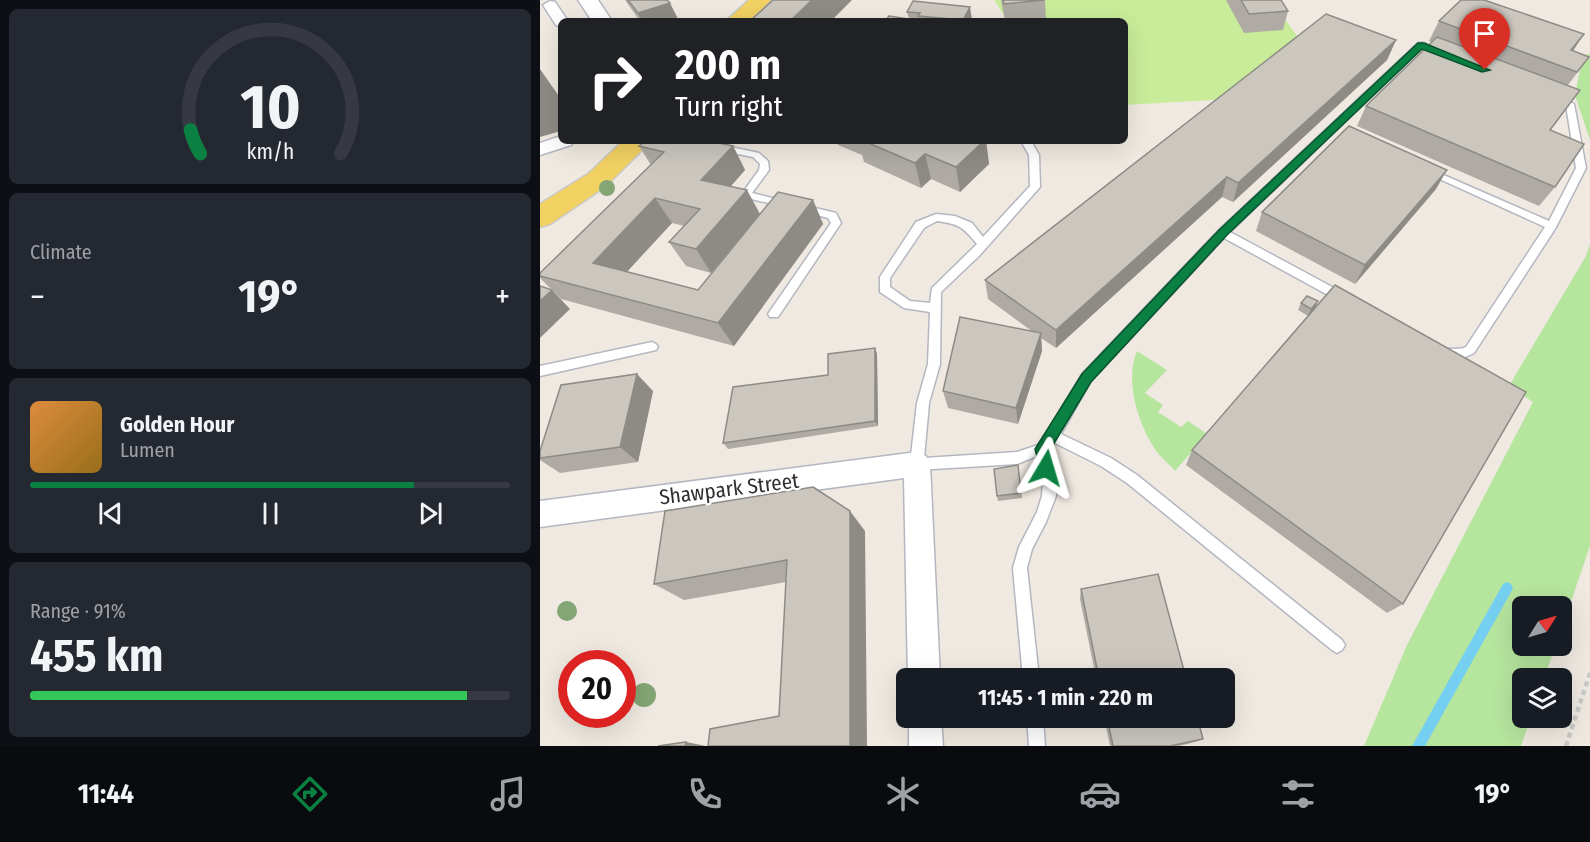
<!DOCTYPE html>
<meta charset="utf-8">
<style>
:root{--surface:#171b24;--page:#242831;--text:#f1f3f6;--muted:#9ea1a6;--line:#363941;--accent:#0b8043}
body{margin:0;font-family:"Fira Sans Condensed",sans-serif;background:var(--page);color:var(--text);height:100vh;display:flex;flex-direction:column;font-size:22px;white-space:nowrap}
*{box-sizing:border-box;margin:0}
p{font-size:20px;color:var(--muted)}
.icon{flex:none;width:33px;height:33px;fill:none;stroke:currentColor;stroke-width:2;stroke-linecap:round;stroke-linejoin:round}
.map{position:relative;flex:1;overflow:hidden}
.sheet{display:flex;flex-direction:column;gap:9px;padding:9px;background:#0d0f14;width:540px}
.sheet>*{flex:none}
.banner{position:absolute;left:18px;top:18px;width:570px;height:126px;border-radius:9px;box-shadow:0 6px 24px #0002;background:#202124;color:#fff;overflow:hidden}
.needle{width:39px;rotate:53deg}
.controls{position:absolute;left:972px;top:596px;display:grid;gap:12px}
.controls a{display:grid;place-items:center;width:60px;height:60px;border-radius:9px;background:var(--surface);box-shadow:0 6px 24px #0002;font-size:30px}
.speed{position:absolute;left:18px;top:650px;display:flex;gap:12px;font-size:30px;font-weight:700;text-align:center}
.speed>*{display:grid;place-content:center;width:78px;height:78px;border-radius:50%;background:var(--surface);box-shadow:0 6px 24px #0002;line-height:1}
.speed .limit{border:9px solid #d22;background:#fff;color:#111}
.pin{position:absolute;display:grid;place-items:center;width:51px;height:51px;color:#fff;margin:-62px -26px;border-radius:50% 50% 50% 0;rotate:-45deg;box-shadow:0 0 6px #0007}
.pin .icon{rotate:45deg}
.me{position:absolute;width:66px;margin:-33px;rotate:7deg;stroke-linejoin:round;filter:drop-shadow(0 0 4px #0008)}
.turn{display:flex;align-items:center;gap:21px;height:126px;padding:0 18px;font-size:27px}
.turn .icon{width:78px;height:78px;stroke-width:2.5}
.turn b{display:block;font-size:42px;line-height:51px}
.big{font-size:45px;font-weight:700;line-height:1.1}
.sheet .card{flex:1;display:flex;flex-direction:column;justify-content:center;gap:9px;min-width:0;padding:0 21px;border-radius:9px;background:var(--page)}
.sheet .dial{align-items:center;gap:0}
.dial svg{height:156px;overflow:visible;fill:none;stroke:var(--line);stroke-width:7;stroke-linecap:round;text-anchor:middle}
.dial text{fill:var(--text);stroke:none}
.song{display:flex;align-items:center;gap:18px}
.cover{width:72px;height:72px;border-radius:9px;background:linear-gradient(135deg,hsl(30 70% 55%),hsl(40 70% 35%))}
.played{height:6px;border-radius:3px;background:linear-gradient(90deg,var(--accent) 80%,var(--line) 80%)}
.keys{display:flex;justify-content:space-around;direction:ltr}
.heat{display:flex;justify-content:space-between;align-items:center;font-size:33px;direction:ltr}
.charge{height:9px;border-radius:4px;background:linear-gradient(90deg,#34c759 91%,var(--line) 0)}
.trip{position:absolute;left:356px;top:668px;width:339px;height:60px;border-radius:9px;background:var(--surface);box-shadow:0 6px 24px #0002;font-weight:700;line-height:60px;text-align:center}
.tab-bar{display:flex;height:96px;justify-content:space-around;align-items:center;background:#090b0e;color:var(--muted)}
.tab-bar .icon{width:42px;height:42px}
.tab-bar .selected{color:var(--accent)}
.tab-bar b{font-size:27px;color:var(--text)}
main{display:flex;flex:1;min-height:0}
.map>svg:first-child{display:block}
.green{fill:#b6e59e}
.pitch{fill:#c9ec9a}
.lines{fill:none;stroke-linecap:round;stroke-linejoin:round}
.stream{fill:#75cff0;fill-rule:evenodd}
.lane-casing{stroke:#b4b7c1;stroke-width:3}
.street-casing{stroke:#b4b7c1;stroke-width:3}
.secondary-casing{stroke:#b4b7c1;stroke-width:3}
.primary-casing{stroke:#c9c9c9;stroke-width:3}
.path{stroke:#c9c9c9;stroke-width:4.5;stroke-dasharray:5 4;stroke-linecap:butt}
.lane{fill:#fff;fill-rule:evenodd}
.street{fill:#fff;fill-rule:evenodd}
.secondary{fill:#fff;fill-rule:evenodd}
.primary{fill:#f2d163;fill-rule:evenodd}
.tree{fill:#84a574}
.wall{fill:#afaba4}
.shaded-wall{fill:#8e8b86}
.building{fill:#cbc7bf;stroke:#8e8b86;stroke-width:1.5}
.route{fill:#0b8043;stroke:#07532c;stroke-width:1.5}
.labels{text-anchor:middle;stroke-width:4.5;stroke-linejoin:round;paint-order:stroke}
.street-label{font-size:21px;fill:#2e2e2e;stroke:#fff}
</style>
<main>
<section class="sheet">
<div class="card dial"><svg viewBox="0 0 100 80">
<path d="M14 69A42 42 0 1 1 86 69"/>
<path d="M14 69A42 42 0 0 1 9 57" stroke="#0b8043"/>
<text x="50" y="56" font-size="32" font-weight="700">10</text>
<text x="50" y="72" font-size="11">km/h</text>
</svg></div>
<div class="card"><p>Climate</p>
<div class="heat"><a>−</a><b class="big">19°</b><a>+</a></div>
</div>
<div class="card">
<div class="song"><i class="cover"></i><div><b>Golden Hour</b><p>Lumen</p></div></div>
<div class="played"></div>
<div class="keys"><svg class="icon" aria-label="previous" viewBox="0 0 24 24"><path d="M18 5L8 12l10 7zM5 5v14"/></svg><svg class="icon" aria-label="pause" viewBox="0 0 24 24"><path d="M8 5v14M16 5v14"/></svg><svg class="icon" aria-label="next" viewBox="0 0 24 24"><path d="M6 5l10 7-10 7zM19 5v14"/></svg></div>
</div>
<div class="card"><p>Range · 91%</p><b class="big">455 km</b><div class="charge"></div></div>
</section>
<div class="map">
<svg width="1050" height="746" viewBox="0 0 1050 746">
<rect width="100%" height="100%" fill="#efe9e1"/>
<g class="green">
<path d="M1050,54V140L1035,95L1043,55Z"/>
<path d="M1050,244V546L1022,628V606H982V645H1016L1004,678H982V717H991L981,746H824L867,645L993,402L969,386L1046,256Z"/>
<path d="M597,351L627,370L605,393L623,405L618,412L641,427L648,421L667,434L635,471C628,463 618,455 613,446C597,420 585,380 597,351Z"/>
</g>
<path class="pitch" d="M454,0H732L761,42L691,99L585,105V21H468Z"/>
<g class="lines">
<path class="stream" d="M967,582L971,584L973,588L971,592L885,746H872L963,584Z"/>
<g class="lane-casing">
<g id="lane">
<path d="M878,43H884L904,53L900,55L882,48L690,232L807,295L809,298L807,301H799L684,238L550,382L521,434L571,458L597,475L802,640L805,645L802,650L797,653L792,650L587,483L561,466L515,443L509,450L516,480V496L506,522L492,549L487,568L499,678H483L473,568L479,547L497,512L502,496L503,480L497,456L477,464L377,470L372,468L370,464L377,403L388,364L390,312L364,308L340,292V277L376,222L396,214L415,216L432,223L443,237L490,186L489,155L481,141H491L499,155L500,187L439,256L401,292L400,364L389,403L384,458L477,452L498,445L508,432L542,374L679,230ZM397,221C419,224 423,227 437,244L392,288L390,303L370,301L350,287V278L384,228Z"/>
<path d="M1017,96L1034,104L1046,168L1015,229L934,353L919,360L902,356L900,353L902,350C910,347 917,351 926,347L1005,227L884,172L889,169L892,170L1009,221L1036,168L1026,105L1014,101V97Z"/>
<path d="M181,145L219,153L228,161L229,170L212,193L249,202V206L246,207L203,197L201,195L219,170L220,164L213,157L178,150V146Z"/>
<path d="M263,205L296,213L301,223L238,317H230L228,314L230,311L291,223L288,218L259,210L258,208Z"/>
<path d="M112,342L116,344L118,347L116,350L0,376V366Z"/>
<path d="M487,717H503L505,746H489Z"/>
</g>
</g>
<g class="street-casing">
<g id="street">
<path d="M10,1L15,2L28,21H21V27L16,25L3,5Z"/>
<path d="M21,136V141H34L31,145L0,155V143Z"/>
<path d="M377,452L386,456L390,464L400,678H368L364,478L0,527V501Z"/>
<path d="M369,717H401L403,746H369Z"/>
</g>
</g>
<g class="secondary-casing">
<path id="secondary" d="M38,0H58L72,21H52Z"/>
</g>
<g class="primary-casing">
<g id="primary">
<path d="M209,0H231L209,21H186Z"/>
<path d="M83,141H111L66,186L10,224L0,227V204L48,174Z"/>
</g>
</g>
<path class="path" d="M1026,746L1050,673"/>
<use href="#lane" class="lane"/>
<use href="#street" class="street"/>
<use href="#secondary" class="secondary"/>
<use href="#primary" class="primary"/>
</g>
<g class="tree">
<circle cx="67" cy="188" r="8"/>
<circle cx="27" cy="611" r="10"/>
<circle cx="104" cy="695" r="12"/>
</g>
<g class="wall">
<path d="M85,0H127L139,21H100Z"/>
<path d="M461,0H505L506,20L490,21H465Z"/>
<path d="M686,0H741L748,11L743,30L704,33Z"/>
<path d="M373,1L432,20L345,21L369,19L367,12Z"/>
<path d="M899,21L1033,51L1049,57L1028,85L1010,130L1015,187L999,206L817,126L826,106L892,42L889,41Z"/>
<path d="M856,40L847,60L693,202L682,197L516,348L501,338L502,351L478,424L408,408L403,391L493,332L448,299L445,280Z"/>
<path d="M297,141H446L449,164L420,192L391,179L381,188L324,162L322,155L298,145Z"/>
<path d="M99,146H193L205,170L191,186L171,273L146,266L129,242L144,226L132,223L86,272L158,290L273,200L283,224L194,346L21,299L0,278V273L111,165Z"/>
<path d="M896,189L815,284L716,231L722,212Z"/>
<path d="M778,301L775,308L768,316L758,310L761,303Z"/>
<path d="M335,348L337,354L338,426L188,449L183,443Z"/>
<path d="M113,391L98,462L20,473L0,460V451Z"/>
<path d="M652,450L863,604L847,613L646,465Z"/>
<path d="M478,465L482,498L458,501L457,496Z"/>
<path d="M325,531L239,716L246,582L144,600L114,584Z"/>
<path d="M541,589L646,678H556L540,599Z"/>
<path d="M564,717H657L663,739L655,742L639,746H570Z"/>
</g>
<g class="shaded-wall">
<path d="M272,0H312L291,21H250Z"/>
<path d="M130,3L139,21H102L98,13Z"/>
<path d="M430,7L432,20L423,21V20Z"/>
<path d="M1044,34L1031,54V50Z"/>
<path d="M856,40L847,60L693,202L698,183Z"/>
<path d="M0,69L21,99V131L0,137Z"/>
<path d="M444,141H446L449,164L420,192L416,167Z"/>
<path d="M193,146L205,170L175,204L161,180Z"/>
<path d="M385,154L391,179L381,188L375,163Z"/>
<path d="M907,170L896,189L815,284L825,265Z"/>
<path d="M687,177L682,197L516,348V330Z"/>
<path d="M207,190L220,214L171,273L156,249Z"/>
<path d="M115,198L132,223L73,287L53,263Z"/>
<path d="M273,200L283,224L194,346L178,323Z"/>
<path d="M12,290L30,309L0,338V301Z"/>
<path d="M778,301L775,308L768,316L771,309Z"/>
<path d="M501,333L502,351L478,424L476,408Z"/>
<path d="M335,348L337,354L338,426L335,421Z"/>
<path d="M97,374L113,391L98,462L80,447Z"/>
<path d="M310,511L325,531L327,746H310Z"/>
<path d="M146,742L166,746H145Z"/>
</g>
<g class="building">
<path d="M88,0H127L130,3L98,13Z"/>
<path d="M233,0H272L250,21H210Z"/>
<path d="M463,0H505L464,4Z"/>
<path d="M701,0H741L748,11L709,14Z"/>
<path d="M921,0H944L1044,34L1031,50L1049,57L1037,72L899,21Z"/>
<path d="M373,1L430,7L423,20L378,16L380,13L367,12Z"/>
<path d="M786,14L856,40L698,183L687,177L516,330L445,280Z"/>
<path d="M349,16L375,20L374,21H345Z"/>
<path d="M897,37L1040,90L1010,130L1044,144L1015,187L826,106Z"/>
<path d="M809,126L907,170L825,265L722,212Z"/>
<path d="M105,141H170L193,146L161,180L207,190L156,249L129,242L160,209L115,198L53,263L158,290L238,192L273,200L178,323L0,276V273L124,152L99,146Z"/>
<path d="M324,141H444L416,167L385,154L375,163Z"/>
<path d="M795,285L986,392L863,604L652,450Z"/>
<path d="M0,286L12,290L0,301Z"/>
<path d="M767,296L778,301L771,309L761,303Z"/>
<path d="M420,317L501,333L476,408L403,391Z"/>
<path d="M335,348V421L183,443L193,387L288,375V354Z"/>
<path d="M97,374L80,447L0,458V451L21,385Z"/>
<path d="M478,465L481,493L457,496L454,469Z"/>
<path d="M273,487L310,511V746H168L170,729L239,716L247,560L114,584L125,511Z"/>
<path d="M618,574L646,678H559L541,589Z"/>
<path d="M567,717H657L663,739L630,746H573Z"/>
<path d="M146,742L145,746H118Z"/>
</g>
<path class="route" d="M878,43H884L950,70L942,72L882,49L687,235L551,382L510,450L514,468L512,472H501L495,449L542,374L679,230Z"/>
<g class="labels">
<g class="street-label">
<text transform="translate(189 489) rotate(-7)" y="7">Shawpark Street</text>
</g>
</g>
</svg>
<div class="controls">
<a><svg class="needle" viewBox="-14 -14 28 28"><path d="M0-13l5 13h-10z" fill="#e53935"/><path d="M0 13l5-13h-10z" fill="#9ea1a6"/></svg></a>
<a><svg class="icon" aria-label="layers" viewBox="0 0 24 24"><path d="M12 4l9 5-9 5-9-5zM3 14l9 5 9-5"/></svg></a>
</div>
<div class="speed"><div class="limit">20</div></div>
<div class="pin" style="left:945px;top:70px;background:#d93025"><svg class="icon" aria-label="arrive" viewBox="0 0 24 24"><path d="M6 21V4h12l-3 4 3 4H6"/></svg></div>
<svg class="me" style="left:506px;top:468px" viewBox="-20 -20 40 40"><path d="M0-17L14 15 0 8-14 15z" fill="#0b8043" stroke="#fff" stroke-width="4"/></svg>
<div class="trip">11:45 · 1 min · 220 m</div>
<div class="banner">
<div class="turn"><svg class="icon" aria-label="right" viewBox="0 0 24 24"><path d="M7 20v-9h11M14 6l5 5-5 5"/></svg><div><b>200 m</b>Turn right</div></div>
</div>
</div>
</main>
<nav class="tab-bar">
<b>11:44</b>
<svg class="icon selected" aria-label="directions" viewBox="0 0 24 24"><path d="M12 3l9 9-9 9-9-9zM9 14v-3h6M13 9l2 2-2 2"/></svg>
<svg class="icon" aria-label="music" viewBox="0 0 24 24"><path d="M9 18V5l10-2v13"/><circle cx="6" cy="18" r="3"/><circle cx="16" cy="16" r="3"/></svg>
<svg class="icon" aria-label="phone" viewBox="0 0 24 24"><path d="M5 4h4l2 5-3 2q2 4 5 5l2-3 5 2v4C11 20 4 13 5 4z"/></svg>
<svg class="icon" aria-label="climate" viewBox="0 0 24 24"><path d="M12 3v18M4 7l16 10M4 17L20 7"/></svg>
<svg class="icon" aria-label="car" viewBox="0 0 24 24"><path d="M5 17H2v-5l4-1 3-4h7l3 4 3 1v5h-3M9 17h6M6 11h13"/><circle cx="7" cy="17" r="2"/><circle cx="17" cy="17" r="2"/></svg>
<svg class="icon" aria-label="filters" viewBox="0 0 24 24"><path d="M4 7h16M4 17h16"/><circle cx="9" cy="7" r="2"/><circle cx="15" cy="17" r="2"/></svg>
<b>19°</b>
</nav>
